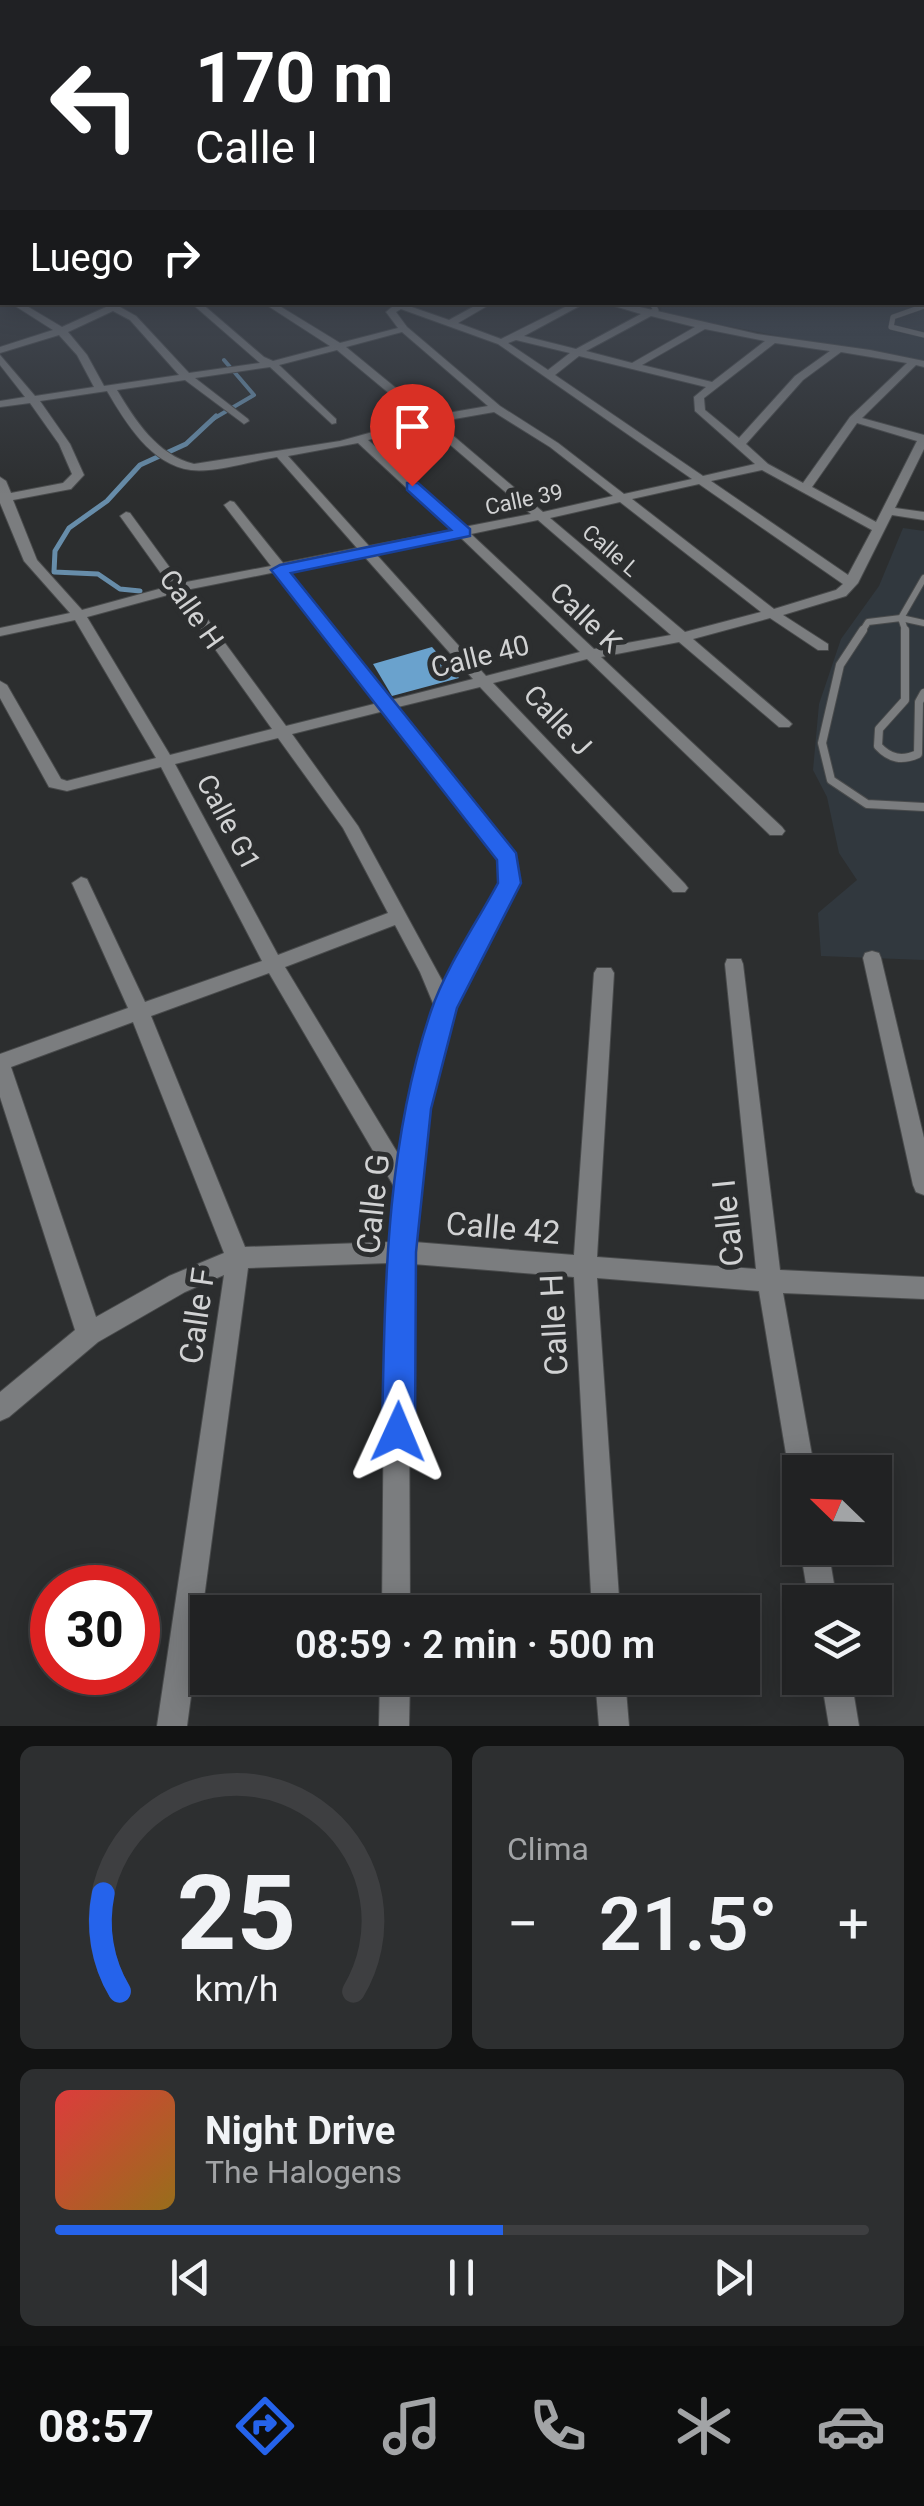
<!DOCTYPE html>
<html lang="es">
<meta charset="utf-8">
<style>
:root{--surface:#212223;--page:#2d2f30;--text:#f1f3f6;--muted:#a2a4a6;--line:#3e3f41;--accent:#2563eb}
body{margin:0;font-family:Roboto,sans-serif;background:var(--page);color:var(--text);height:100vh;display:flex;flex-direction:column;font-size:38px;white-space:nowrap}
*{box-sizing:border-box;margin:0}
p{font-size:32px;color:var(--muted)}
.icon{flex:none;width:55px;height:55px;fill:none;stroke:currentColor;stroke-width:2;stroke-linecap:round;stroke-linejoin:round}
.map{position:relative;height:1726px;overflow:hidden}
.drawer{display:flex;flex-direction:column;gap:20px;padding:20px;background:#121313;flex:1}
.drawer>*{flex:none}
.banner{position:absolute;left:0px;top:0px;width:925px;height:305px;box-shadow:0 5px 25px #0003,0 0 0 2px var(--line);background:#202124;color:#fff;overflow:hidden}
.needle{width:65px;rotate:293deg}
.buttons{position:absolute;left:782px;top:1455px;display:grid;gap:20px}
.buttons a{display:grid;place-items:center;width:110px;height:110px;border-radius:0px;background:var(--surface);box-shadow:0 5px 25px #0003,0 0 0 2px var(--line);font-size:50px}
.speed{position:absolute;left:30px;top:1565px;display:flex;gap:20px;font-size:50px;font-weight:700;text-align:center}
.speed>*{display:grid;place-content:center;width:130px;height:130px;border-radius:50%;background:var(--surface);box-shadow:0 5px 25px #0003,0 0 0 2px var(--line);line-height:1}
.speed .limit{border:15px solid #d22;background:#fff;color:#111}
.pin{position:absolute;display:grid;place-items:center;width:85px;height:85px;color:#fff;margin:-102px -42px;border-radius:50% 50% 50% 0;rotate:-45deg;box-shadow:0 0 10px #0007}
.pin .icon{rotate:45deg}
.me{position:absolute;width:110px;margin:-55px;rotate:1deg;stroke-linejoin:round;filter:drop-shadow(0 0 8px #0008)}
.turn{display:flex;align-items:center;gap:35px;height:210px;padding:0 30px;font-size:45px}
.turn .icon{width:130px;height:130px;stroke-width:2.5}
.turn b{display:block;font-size:70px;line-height:85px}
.then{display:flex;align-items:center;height:95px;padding:0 30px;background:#0003;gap:20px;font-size:38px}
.big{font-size:75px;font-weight:600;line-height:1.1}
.drawer .tile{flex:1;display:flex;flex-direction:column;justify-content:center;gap:15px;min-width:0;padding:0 35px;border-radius:15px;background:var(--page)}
.drawer .dial{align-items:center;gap:0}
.dial svg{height:260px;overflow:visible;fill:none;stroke:var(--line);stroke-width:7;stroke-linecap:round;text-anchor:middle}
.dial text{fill:var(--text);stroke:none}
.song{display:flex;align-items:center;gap:30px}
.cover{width:120px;height:120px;border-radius:15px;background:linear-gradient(135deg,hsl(0 70% 55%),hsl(40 70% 35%))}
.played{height:10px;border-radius:5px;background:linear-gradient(90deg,var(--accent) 55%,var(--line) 55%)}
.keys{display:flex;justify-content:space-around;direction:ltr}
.heat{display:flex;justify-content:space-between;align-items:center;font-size:55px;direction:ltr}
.drawer .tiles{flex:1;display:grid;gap:20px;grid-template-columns:1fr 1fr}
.tile:last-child{grid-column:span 2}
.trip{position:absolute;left:190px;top:1595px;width:570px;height:100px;border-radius:0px;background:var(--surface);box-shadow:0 5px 25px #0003,0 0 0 2px var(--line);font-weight:600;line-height:100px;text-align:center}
.tabs{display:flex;height:160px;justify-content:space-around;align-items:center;background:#0d0e0e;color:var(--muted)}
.tabs .icon{width:70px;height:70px}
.tabs .on{color:var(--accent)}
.tabs b{font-size:45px;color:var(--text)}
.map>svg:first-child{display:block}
.built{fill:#31383e}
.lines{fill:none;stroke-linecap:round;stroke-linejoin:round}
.stream-far1{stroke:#678daa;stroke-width:4}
.stream{stroke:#678daa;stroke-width:5}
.building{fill:#6aa2cd}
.lane-far2-casing{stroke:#494b4c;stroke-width:6}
.lane-far1-casing{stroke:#494b4c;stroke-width:8}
.lane-casing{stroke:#494b4c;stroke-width:10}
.street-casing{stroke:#494b4c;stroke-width:2}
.lane-far2{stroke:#7b7d7f;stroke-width:5}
.lane-far1{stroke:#7b7d7f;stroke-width:6}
.lane{stroke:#7b7d7f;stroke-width:8}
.street{fill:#7b7d7f;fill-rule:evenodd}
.route{fill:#2563eb;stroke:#184099;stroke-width:2.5}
.labels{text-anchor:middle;stroke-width:10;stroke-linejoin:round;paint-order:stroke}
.far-street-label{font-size:22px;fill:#d1d2d3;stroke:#2c2e2f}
.street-label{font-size:28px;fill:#d1d2d3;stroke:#2c2e2f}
.near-street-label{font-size:32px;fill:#d1d2d3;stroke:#2c2e2f}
</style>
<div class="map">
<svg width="924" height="1726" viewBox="0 0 924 1726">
<rect width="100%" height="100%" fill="#2c2e2f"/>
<g class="built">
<path d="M924,252V364L660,313L663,302H922Z"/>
<path d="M903,528L924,531V960L821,956L818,913L857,880L839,853L827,797L813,770L819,704L841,639L879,586Z"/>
</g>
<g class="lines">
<path class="stream-far1" d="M213,419L254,395L224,360"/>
<path class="stream" d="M140,591L120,589L98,574L54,572L55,551L69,528L107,501L140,465L186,444L216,416"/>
</g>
<path class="building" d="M432,647L459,678L392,696L373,664Z"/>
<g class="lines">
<g class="lane-far2-casing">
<g id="lane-far2">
<path d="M924,306L893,317L891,327L924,335"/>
<path d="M650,313L656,310L651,302"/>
</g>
</g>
<g class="lane-far1-casing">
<g id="lane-far1">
<path d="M924,578L901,618L924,623"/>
<path d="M861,633L868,622L901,618L906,633"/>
</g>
</g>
<g class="lane-casing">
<g id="lane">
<path d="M863,630L840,665L822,743L831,780L867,804L924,807"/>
<path d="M905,630V700L879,729L878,746C890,759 902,761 918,754L919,702L924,693"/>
</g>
</g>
<g class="street-casing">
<g id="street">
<path d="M9,302H20L62,327L106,307L99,302L119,304L120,307L136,316L189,373L260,363L190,302H200L264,357L273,361L330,346L262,302H273L340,343L398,328L386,312L398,302H408L406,305L449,320L482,302H494L458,323L501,339L575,302H587L524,336L576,349L641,314L601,302H618L757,334L870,350L924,361V367L916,365L862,418L924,435V449L895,508L924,512V520L892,515L858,583L846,596L783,615L828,644V650H818L770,618L693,639L789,721L792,724L789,727H779L679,642L601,657L782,827L785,831L782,835H770L587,659L493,683L685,884L688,888L685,892H673L480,687L398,707L514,854L518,883L474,963L453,1012L434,1085L422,1159L414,1242L574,1255L594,973L597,968H611L614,973L597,1257L756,1269L725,964L727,959H741L743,964L780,1270L924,1277V1299L783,1293L815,1472H800V1484L793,1481L789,1472L759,1291L597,1278L620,1612H592L574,1277L413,1264L409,1386L410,1612H382L384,1386L389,1263L248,1268L187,1726H157L224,1275L185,1292L98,1342L9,1417L0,1421V1392L75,1330L0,1097V1054L128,1008L72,883L81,877L87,879L145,1002L262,961L161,767L67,791L49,787L0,698V681L7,685L61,779L67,781L156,758L75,620L0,636V628L70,613L24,561L0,503V477L6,481L11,493L63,483L72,474L59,444L30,403L0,407V401L25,397L0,365V355L35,396L94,387L77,355L59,335L0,353V347L53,330ZM401,309L498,344L692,479L624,494L558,443L500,406L407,327L396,312ZM113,311L130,320L179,375L104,386L87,355L68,332ZM651,316L695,327L632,363L586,351ZM705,329L765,341L712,382L642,365ZM402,332L488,406L430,416L346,347ZM516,340L570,353L548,370L508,343ZM775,343L830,351L795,376L739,438L705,410L704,398ZM337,350L420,419L340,441L194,464C157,455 135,420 117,390L185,380L244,424L249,421L248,419L195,378L270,367L332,424L336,423V419L279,365ZM841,352L907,363L850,417L803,483L768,464L746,444L803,380ZM579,356L706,387L694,397L695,411L755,464L703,476L555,375ZM107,391C126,423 151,465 191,470C214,473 252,461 277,457L357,548L283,563L234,502L230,501L224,505L271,566L181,583L130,513L126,512L120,516L170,586L82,610L37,560L13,500L71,489L84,475L70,444L40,401ZM494,412L550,447L613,496L543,512L437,422ZM857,423L917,441L876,522L812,487ZM426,424L531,514L464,527L368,440ZM358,443L452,530L369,546L288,456ZM762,470L872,530L848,575L711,481ZM699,484L843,584L836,590L774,609L632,499ZM620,502L761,612L685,632L550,518ZM538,520L671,635L594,649L471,534ZM459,536L580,652L486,676L375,553ZM363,555L473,679L391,700L288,570ZM276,572L378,703L286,726L186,590ZM175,593L272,729L170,755L87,617ZM384,711L499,859L500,883L444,984L358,826L292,734ZM278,738L343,828L388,913L278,955L175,764ZM395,925L420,972L435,1008L413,1085L400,1157L285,967ZM269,973L396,1190L391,1242L245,1247L151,1016ZM133,1022L224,1253L169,1276L96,1317L11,1067Z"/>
<path d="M872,951L879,953L881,958L924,1138V1195L916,1192L913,1185L863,958L865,953Z"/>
<path d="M800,1548H828L837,1602H809Z"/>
<path d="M380,1678H410L409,1726H379Z"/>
<path d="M595,1678H625L629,1726H599Z"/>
<path d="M821,1678H851L859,1726H829Z"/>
</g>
</g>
<use href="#lane-far2" class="lane-far2"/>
<use href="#lane-far1" class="lane-far1"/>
<use href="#lane" class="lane"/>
<use href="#street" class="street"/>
</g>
<linearGradient id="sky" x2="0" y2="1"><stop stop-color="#18191a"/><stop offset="0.51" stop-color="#454c58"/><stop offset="1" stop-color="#454c58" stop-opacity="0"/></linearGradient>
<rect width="924" height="494" fill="url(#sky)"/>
<path class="route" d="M407,483H418L470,529V536L291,573L516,853L521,883L457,1008L431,1109L416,1252L415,1432L410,1444L398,1449L387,1444L382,1432C385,1291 385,1147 431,1011C446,967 476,924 498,883L497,860L271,570L280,565L451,530L407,490Z"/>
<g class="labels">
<g class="far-street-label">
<text transform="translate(524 499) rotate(-12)" y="8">Calle 39</text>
<text transform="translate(611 550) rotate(41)" y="8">Calle L</text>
</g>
<g class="street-label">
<text transform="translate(192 609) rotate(55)" y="10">Calle H</text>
<text transform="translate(586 617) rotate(44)" y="10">Calle K</text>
<text transform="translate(480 656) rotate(-14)" y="10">Calle 40</text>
<text transform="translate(558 720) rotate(47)" y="10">Calle J</text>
<text transform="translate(229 822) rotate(62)" y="10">Calle G1</text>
</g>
<g class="near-street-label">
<text transform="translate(373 1204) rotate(-84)" y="11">Calle G</text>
<text transform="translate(728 1223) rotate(-96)" y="11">Calle I</text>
<text transform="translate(503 1228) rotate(5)" y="11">Calle 42</text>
<text transform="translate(197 1316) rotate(-82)" y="11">Calle F</text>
<text transform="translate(554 1325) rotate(-93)" y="11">Calle H</text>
</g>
</g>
</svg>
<div class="buttons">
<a><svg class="needle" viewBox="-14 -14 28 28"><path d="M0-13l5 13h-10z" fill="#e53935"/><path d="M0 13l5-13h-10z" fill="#a2a4a6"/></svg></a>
<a><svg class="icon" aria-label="layers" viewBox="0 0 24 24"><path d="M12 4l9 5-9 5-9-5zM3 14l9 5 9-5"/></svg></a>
</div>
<div class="speed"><div class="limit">30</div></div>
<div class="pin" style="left:412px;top:486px;background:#d93025"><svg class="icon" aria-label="arrive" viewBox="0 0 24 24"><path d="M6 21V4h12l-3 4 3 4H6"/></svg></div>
<svg class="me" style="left:398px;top:1432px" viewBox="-20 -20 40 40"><path d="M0-17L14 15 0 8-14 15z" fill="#2563eb" stroke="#fff" stroke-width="4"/></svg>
<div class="trip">08:59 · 2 min · 500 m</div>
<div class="banner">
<div class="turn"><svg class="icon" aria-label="left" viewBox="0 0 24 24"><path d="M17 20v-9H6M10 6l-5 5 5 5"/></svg><div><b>170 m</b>Calle I</div></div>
<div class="then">Luego<svg class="icon" aria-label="right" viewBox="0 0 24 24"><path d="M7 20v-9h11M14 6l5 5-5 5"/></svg></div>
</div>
</div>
<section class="drawer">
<div class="tiles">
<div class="tile dial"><svg viewBox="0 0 100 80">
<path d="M14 69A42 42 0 1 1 86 69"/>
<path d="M14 69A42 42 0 0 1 9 39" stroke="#2563eb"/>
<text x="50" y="56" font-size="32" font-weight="700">25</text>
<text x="50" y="72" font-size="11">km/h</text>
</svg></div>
<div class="tile"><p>Clima</p>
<div class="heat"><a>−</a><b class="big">21.5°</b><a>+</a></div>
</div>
<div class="tile">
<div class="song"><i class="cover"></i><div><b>Night Drive</b><p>The Halogens</p></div></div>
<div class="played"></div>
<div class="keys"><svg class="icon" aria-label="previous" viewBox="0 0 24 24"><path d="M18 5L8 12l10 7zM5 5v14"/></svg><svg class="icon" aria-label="pause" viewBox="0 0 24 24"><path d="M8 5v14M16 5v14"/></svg><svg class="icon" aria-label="next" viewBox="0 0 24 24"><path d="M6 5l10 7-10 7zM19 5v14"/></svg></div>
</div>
</div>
</section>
<nav class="tabs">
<b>08:57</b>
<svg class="icon on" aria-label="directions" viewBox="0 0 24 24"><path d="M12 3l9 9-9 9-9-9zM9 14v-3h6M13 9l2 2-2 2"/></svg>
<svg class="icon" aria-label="music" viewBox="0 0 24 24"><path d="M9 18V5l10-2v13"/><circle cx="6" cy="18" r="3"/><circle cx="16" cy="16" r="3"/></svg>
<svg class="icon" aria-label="phone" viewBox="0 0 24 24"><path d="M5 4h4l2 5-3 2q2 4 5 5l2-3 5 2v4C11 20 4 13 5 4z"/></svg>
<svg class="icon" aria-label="climate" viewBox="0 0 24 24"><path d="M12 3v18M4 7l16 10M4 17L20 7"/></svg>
<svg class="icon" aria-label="car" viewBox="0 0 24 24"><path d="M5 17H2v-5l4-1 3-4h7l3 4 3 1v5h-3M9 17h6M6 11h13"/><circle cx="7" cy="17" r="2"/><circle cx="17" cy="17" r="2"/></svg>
</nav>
